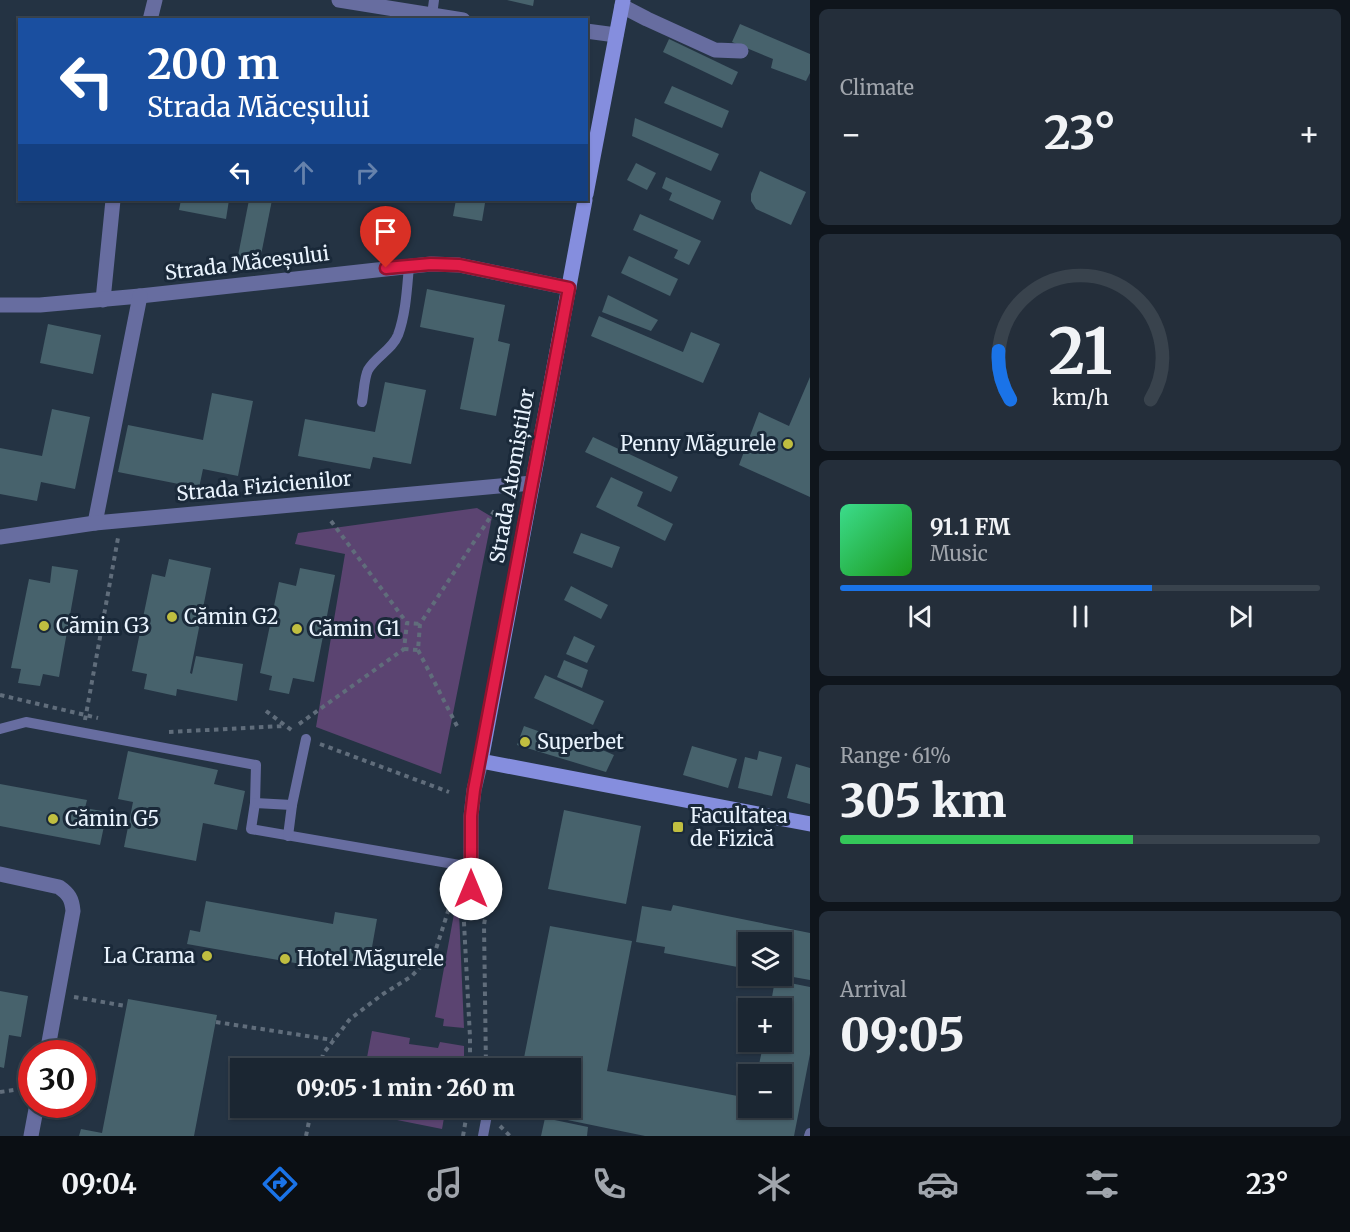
<!DOCTYPE html>
<meta charset="utf-8">
<style>
:root{--surface:#1b2632;--page:#242e3a;--text:#f1f3f6;--muted:#a0a5ac;--line:#39434d;--accent:#1a73e8}
body{margin:0;font-family:Merriweather,serif;background:var(--page);color:var(--text);height:100vh;display:flex;flex-direction:column;font-size:22px;white-space:nowrap}
*{box-sizing:border-box;margin:0}
p{font-size:20px;color:var(--muted)}
.icon{flex:none;width:33px;height:33px;fill:none;stroke:currentColor;stroke-width:2;stroke-linecap:round;stroke-linejoin:round}
.map{position:relative;flex:1;overflow:hidden}
.sheet{display:flex;flex-direction:column;gap:9px;padding:9px;background:#0f151c;width:540px}
.sheet>*{flex:none}
.hud{position:absolute;left:18px;top:18px;width:570px;height:183px;border-radius:0px;box-shadow:0 2px 4px #0004,0 0 0 2px var(--line);background:#1a4fa0;color:#fff;overflow:hidden}
.fabs{position:absolute;left:738px;top:932px;display:grid;gap:12px}
.fabs a{display:grid;place-items:center;width:54px;height:54px;border-radius:0px;background:var(--surface);box-shadow:0 2px 4px #0004,0 0 0 2px var(--line);font-size:30px}
.speed{position:absolute;left:18px;top:1040px;display:flex;gap:12px;font-size:30px;font-weight:700;text-align:center}
.speed>*{display:grid;place-content:center;width:78px;height:78px;border-radius:50%;background:var(--surface);box-shadow:0 2px 4px #0004,0 0 0 2px var(--line);line-height:1}
.speed .limit{border:9px solid #d22;background:#fff;color:#111}
.pin{position:absolute;display:grid;place-items:center;width:51px;height:51px;color:#fff;margin:-62px -26px;border-radius:50% 50% 50% 0;rotate:-45deg;box-shadow:0 0 6px #0007}
.pin .icon{rotate:45deg}
.me{position:absolute;width:66px;margin:-33px;rotate:0deg;stroke-linejoin:round;filter:drop-shadow(0 0 4px #0008)}
.turn{display:flex;align-items:center;gap:21px;height:126px;padding:0 30px;font-size:27px}
.turn .icon{width:78px;height:78px;stroke-width:2.5}
.turn b{display:block;font-size:42px;line-height:51px}
.lanes{display:flex;align-items:center;height:57px;padding:0 30px;background:#0003;justify-content:center;gap:30px;direction:ltr}
.lanes .off{opacity:.35}
.big{font-size:45px;font-weight:800;line-height:1.1}
.sheet .tile{flex:1;display:flex;flex-direction:column;justify-content:center;gap:9px;min-width:0;padding:0 21px;border-radius:9px;background:var(--page)}
.sheet .dial{align-items:center;gap:0}
.dial svg{height:156px;overflow:visible;fill:none;stroke:var(--line);stroke-width:7;stroke-linecap:round;text-anchor:middle}
.dial text{fill:var(--text);stroke:none}
.song{display:flex;align-items:center;gap:18px}
.cover{width:72px;height:72px;border-radius:9px;background:linear-gradient(135deg,hsl(150 70% 55%),hsl(120 70% 35%))}
.played{height:6px;border-radius:3px;background:linear-gradient(90deg,var(--accent) 65%,var(--line) 65%)}
.keys{display:flex;justify-content:space-around;direction:ltr}
.heat{display:flex;justify-content:space-between;align-items:center;font-size:33px;direction:ltr}
.charge{height:9px;border-radius:4px;background:linear-gradient(90deg,#34c759 61%,var(--line) 0)}
.trip{position:absolute;left:230px;top:1058px;width:351px;height:60px;border-radius:0px;background:var(--surface);box-shadow:0 2px 4px #0004,0 0 0 2px var(--line);font-weight:800;line-height:60px;text-align:center}
.tab-bar{display:flex;height:96px;justify-content:space-around;align-items:center;background:#0b0f14;color:var(--muted)}
.tab-bar .icon{width:42px;height:42px}
.tab-bar .selected{color:var(--accent)}
.tab-bar b{font-size:27px;color:var(--text)}
main{display:flex;flex:1;min-height:0}
.map>svg:first-child{display:block}
.green{fill:#5b4471}
.building{fill:#47626c}
.lines{fill:none;stroke-linecap:round;stroke-linejoin:round}
.path{stroke:#606d7b;stroke-width:4;stroke-dasharray:4.5 4.5;stroke-linecap:butt}
.lane{stroke:#676da0;stroke-width:10}
.street{stroke:#676da0;stroke-width:15}
.secondary{stroke:#858ede;stroke-width:15}
.route-casing{stroke:#92132f;stroke-width:15}
.route{stroke:#e11d48;stroke-width:10}
.poi-dot{fill:#c0be40;stroke:#1a2939;stroke-width:2}
.labels{text-anchor:middle;stroke-width:6;stroke-linejoin:round;paint-order:stroke}
.street-label{font-size:20px;fill:#eaf4fe;stroke:#1a2939}
.poi-label{font-size:20px;fill:#eaf4fe;stroke:#1a2939;text-anchor:start}
</style>
<main>
<div class="map">
<svg width="810" height="1136" viewBox="0 0 810 1136">
<rect width="100%" height="100%" fill="#243343"/>
<g class="green">
<path d="M477,508L492,517L441,774L316,727L345,554L295,544L298,533Z"/>
<path d="M456,903L459,912L464,1028L443,1026L444,1019L435,1017Z"/>
<path d="M372,1031L410,1038L409,1044L438,1048L440,1042L464,1046V1068H365Z"/>
<path d="M369,1107H446L442,1129L367,1114Z"/>
</g>
<g class="building">
<path d="M507,0H534L533,6Z"/>
<path d="M740,24L810,54V73L806,81L771,68L773,59L732,42Z"/>
<path d="M669,39L738,72L732,85L663,52Z"/>
<path d="M672,86L729,111L722,128L664,103Z"/>
<path d="M635,118L719,154L711,171L632,136Z"/>
<path d="M636,163L656,173L647,190L627,180Z"/>
<path d="M760,171L806,192L791,225L756,209L751,201V194Z"/>
<path d="M666,177L721,201L713,220L669,200L672,193L662,188Z"/>
<path d="M181,200H229L226,219L179,210Z"/>
<path d="M249,200H272L259,265L237,261Z"/>
<path d="M456,200L485,203L482,221L453,216Z"/>
<path d="M640,214L701,241L689,265L674,258L678,250L633,230Z"/>
<path d="M629,256L678,279L670,296L621,273Z"/>
<path d="M427,289L505,305L498,341L510,344L496,416L460,409L474,338L420,327Z"/>
<path d="M608,295L658,320L651,331L602,312Z"/>
<path d="M599,316L683,352L691,332L720,344L703,383L591,336Z"/>
<path d="M48,324L101,335L93,374L40,363Z"/>
<path d="M810,377V497L739,465L759,412L789,426Z"/>
<path d="M385,382L426,390L411,464L373,457L370,469L298,456L305,419L375,432Z"/>
<path d="M212,393L253,401L238,476L203,469L199,488L118,472L128,425L203,440Z"/>
<path d="M52,409L90,417L75,489L41,482L37,501L0,494V448L42,456Z"/>
<path d="M593,437L678,477L671,492L585,452Z"/>
<path d="M611,477L643,492L637,506L673,524L665,541L596,507Z"/>
<path d="M581,533L620,547L612,568L573,553Z"/>
<path d="M169,559L211,568L190,673L192,674L196,656L243,664L237,701L177,689L176,696L144,689L147,674L132,671L152,574L165,577Z"/>
<path d="M52,566L78,570L59,677L43,674L40,686L18,683L21,669L11,668L29,579L50,583Z"/>
<path d="M300,568L335,575L314,682L293,678L289,694L269,690L272,676L260,673L279,582L296,586Z"/>
<path d="M571,586L608,605L601,619L564,600Z"/>
<path d="M574,636L595,646L587,663L566,654Z"/>
<path d="M564,660L588,670L582,688L557,677Z"/>
<path d="M545,675L604,701L593,725L534,698Z"/>
<path d="M524,726L585,748L591,745L614,755L606,772L517,745Z"/>
<path d="M692,746L737,759L728,788L683,775Z"/>
<path d="M128,751L218,770L214,784L245,791L237,830L203,823L196,861L124,847L133,802L118,799Z"/>
<path d="M759,751L782,757L772,796L738,788L745,757L757,760Z"/>
<path d="M796,764L810,768V804L787,798Z"/>
<path d="M0,784L87,800L85,808L107,812L100,845L0,826Z"/>
<path d="M564,810L641,826L626,904L548,889Z"/>
<path d="M206,901L333,924L335,912L377,919L369,964L314,955L312,966L187,944L190,930L200,932Z"/>
<path d="M673,905L810,933V980L782,975V942H748V969L664,953L665,947L636,942L642,906L671,911Z"/>
<path d="M550,926L632,941L607,1071L748,1098V1107H782V1074H757L764,1041H782V1008H770L775,980L810,987V1054L794,1136H645L514,1109L515,1107H570V1068H522Z"/>
<path d="M0,991L28,996L21,1037L9,1035L4,1068L0,1067Z"/>
<path d="M128,999L217,1015L194,1136H79L81,1129L102,1133Z"/>
<path d="M545,1118L588,1127L587,1136H541Z"/>
</g>
<g class="lines">
<g class="path">
<path d="M331,521L407,623"/>
<path d="M404,649L418,650L420,624L495,510"/>
<path d="M418,650L457,726"/>
<path d="M0,695L98,718"/>
<path d="M266,711L294,732"/>
<path d="M85,720L118,538"/>
<path d="M299,724L404,649L407,623L420,624"/>
<path d="M169,732L284,726"/>
<path d="M320,744L449,792"/>
<path d="M463,904L470,1037V1068"/>
<path d="M74,997L126,1006"/>
<path d="M216,1022L333,1040"/>
<path d="M486,1063L511,1068"/>
<path d="M320,1068L323,1054L350,1019L383,994L412,976L436,949L451,902L448,876"/>
<path d="M486,1068L484,925L487,906"/>
<path d="M0,1092L21,1089L32,1082"/>
<path d="M500,1126L510,1136"/>
<path d="M306,1136L312,1107"/>
<path d="M463,1136L468,1107"/>
</g>
<g class="lane">
<path d="M432,15L434,0"/>
<path d="M362,402C364,392 364,378 368,370C376,356 392,350 398,335C406,313 407,288 409,266"/>
<path d="M0,729L26,722L256,765L255,803L251,829L471,867"/>
<path d="M255,803L292,805L288,836"/>
<path d="M292,805L306,739"/>
<path d="M483,1136L487,1115"/>
<path d="M809,1136L810,1133"/>
</g>
<g class="street">
<path d="M339,0L463,20"/>
<path d="M622,6L647,19L715,50L741,51"/>
<path d="M150,20L155,0"/>
<path d="M586,31L616,35"/>
<path d="M103,300L113,200"/>
<path d="M0,305H40L140,296L431,264L459,265L569,288"/>
<path d="M95,523L140,296"/>
<path d="M0,537L95,523L532,483"/>
<path d="M0,874L59,887C69,894 72,899 73,911L47,1053"/>
<path d="M471,889V816L474,790L481,761"/>
<path d="M31,1136L37,1104"/>
</g>
<g class="secondary">
<path d="M586,194L623,0"/>
<path d="M585,200L481,761L810,824"/>
</g>
</g>
<g class="lines">
<g class="route-casing">
<path id="route" d="M386,268L431,264L459,265L569,288L474,790L471,816V889"/>
</g>
<use href="#route" class="route"/>
</g>
<g class="poi-dot">
<circle cx="788" cy="444" r="6"/>
<circle cx="172" cy="617" r="6"/>
<circle cx="44" cy="626" r="6"/>
<circle cx="297" cy="629" r="6"/>
<circle cx="525" cy="742" r="6"/>
<circle cx="53" cy="819" r="6"/>
<rect x="672" y="821" width="12" height="12" rx="3"/>
<circle cx="207" cy="956" r="6"/>
<circle cx="285" cy="959" r="6"/>
</g>
<g class="labels">
<g class="street-label">
<text transform="translate(247 263) rotate(-7)" y="7">Strada Măceșului</text>
<text transform="translate(512 476) rotate(-80)" y="7">Strada Atomiștilor</text>
<text transform="translate(264 486) rotate(-5)" y="7">Strada Fizicienilor</text>
</g>
<g class="poi-label">
<text x="776" y="451" text-anchor="end">Penny Măgurele</text>
<text x="184" y="624">Cămin G2</text>
<text x="56" y="633">Cămin G3</text>
<text x="309" y="636">Cămin G1</text>
<text x="537" y="749">Superbet</text>
<text x="690" y="823">Facultatea<tspan x="690" dy="23">de Fizică</tspan></text>
<text x="65" y="826">Cămin G5</text>
<text x="195" y="963" text-anchor="end">La Crama</text>
<text x="297" y="966">Hotel Măgurele</text>
</g>
</g>
</svg>
<div class="fabs">
<a><svg class="icon" aria-label="layers" viewBox="0 0 24 24"><path d="M12 4l9 5-9 5-9-5zM3 14l9 5 9-5"/></svg></a>
<a>+</a>
<a>−</a>
</div>
<div class="speed"><div class="limit">30</div></div>
<div class="pin" style="left:386px;top:268px;background:#d93025"><svg class="icon" aria-label="arrive" viewBox="0 0 24 24"><path d="M6 21V4h12l-3 4 3 4H6"/></svg></div>
<svg class="me" style="left:471px;top:889px" viewBox="-20 -20 40 40"><circle r="19" fill="#fff"/><path d="M0-13L10 11 0 6-10 11z" fill="#e11d48"/></svg>
<div class="trip">09:05 · 1 min · 260 m</div>
<div class="hud">
<div class="turn"><svg class="icon" aria-label="left" viewBox="0 0 24 24"><path d="M17 20v-9H6M10 6l-5 5 5 5"/></svg><div><b>200 m</b>Strada Măceșului</div></div>
<div class="lanes"><svg class="icon" aria-label="left" viewBox="0 0 24 24"><path d="M17 20v-9H6M10 6l-5 5 5 5"/></svg><svg class="icon off" aria-label="ahead" viewBox="0 0 24 24"><path d="M12 20V5M6 11l6-6 6 6"/></svg><svg class="icon off" aria-label="right" viewBox="0 0 24 24"><path d="M7 20v-9h11M14 6l5 5-5 5"/></svg></div>
</div>
</div>
<section class="sheet">
<div class="tile"><p>Climate</p>
<div class="heat"><a>−</a><b class="big">23°</b><a>+</a></div>
</div>
<div class="tile dial"><svg viewBox="0 0 100 80">
<path d="M14 69A42 42 0 1 1 86 69"/>
<path d="M14 69A42 42 0 0 1 8 44" stroke="#1a73e8"/>
<text x="50" y="56" font-size="32" font-weight="700">21</text>
<text x="50" y="72" font-size="11">km/h</text>
</svg></div>
<div class="tile">
<div class="song"><i class="cover"></i><div><b>91.1 FM</b><p>Music</p></div></div>
<div class="played"></div>
<div class="keys"><svg class="icon" aria-label="previous" viewBox="0 0 24 24"><path d="M18 5L8 12l10 7zM5 5v14"/></svg><svg class="icon" aria-label="pause" viewBox="0 0 24 24"><path d="M8 5v14M16 5v14"/></svg><svg class="icon" aria-label="next" viewBox="0 0 24 24"><path d="M6 5l10 7-10 7zM19 5v14"/></svg></div>
</div>
<div class="tile"><p>Range · 61%</p><b class="big">305 km</b><div class="charge"></div></div>
<div class="tile"><p>Arrival</p><b class="big">09:05</b></div>
</section>
</main>
<nav class="tab-bar">
<b>09:04</b>
<svg class="icon selected" aria-label="directions" viewBox="0 0 24 24"><path d="M12 3l9 9-9 9-9-9zM9 14v-3h6M13 9l2 2-2 2"/></svg>
<svg class="icon" aria-label="music" viewBox="0 0 24 24"><path d="M9 18V5l10-2v13"/><circle cx="6" cy="18" r="3"/><circle cx="16" cy="16" r="3"/></svg>
<svg class="icon" aria-label="phone" viewBox="0 0 24 24"><path d="M5 4h4l2 5-3 2q2 4 5 5l2-3 5 2v4C11 20 4 13 5 4z"/></svg>
<svg class="icon" aria-label="climate" viewBox="0 0 24 24"><path d="M12 3v18M4 7l16 10M4 17L20 7"/></svg>
<svg class="icon" aria-label="car" viewBox="0 0 24 24"><path d="M5 17H2v-5l4-1 3-4h7l3 4 3 1v5h-3M9 17h6M6 11h13"/><circle cx="7" cy="17" r="2"/><circle cx="17" cy="17" r="2"/></svg>
<svg class="icon" aria-label="filters" viewBox="0 0 24 24"><path d="M4 7h16M4 17h16"/><circle cx="9" cy="7" r="2"/><circle cx="15" cy="17" r="2"/></svg>
<b>23°</b>
</nav>
